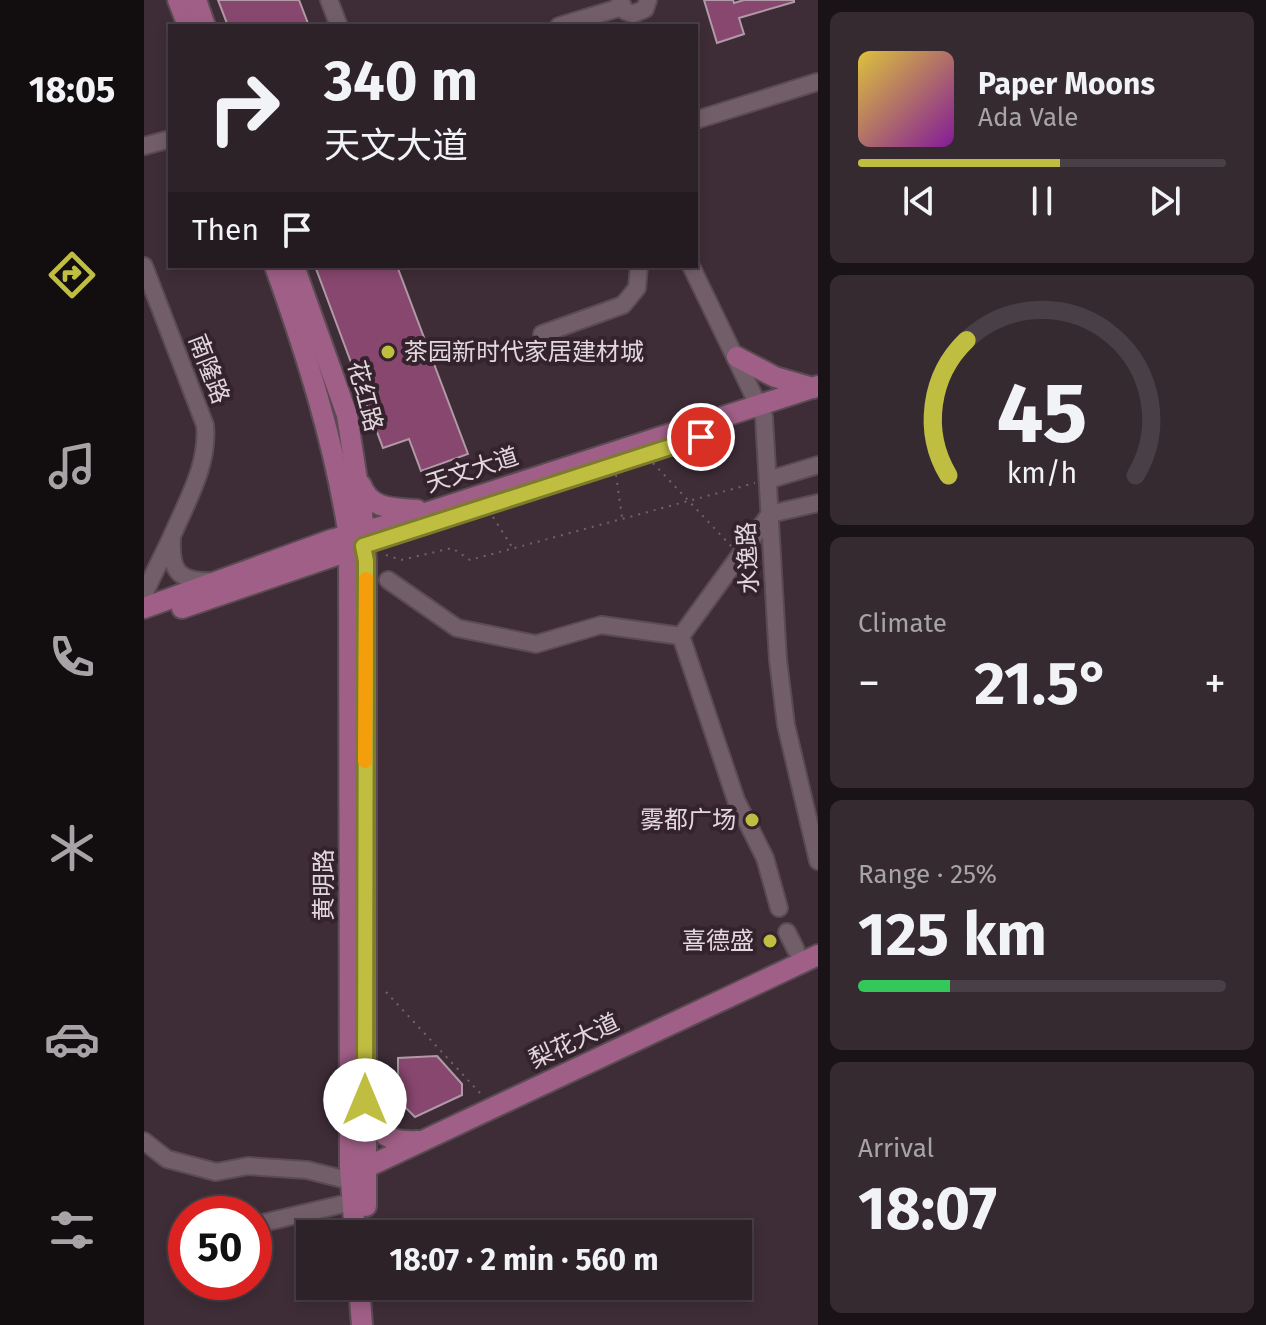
<!DOCTYPE html>
<meta charset="utf-8">
<style>
:root{--surface:#2e2229;--page:#362a31;--text:#f1f3f6;--muted:#a7a4a8;--line:#493f46;--accent:#c0be41}
body{margin:0;font-family:"Fira Sans","Noto Sans SC",sans-serif;background:var(--page);color:var(--text);height:100vh;display:flex;flex-direction:column;font-size:30px;white-space:nowrap}
*{box-sizing:border-box;margin:0}
p{font-size:26px;color:var(--muted)}
.icon{flex:none;width:44px;height:44px;fill:none;stroke:currentColor;stroke-width:2;stroke-linecap:round;stroke-linejoin:round}
.map{position:relative;flex:1;overflow:hidden}
.side{display:flex;flex-direction:column;gap:12px;padding:12px;background:#191317;width:448px}
.side>*{flex:none}
.top-card{position:absolute;left:24px;top:24px;width:530px;height:244px;border-radius:0px;box-shadow:0 4px 12px #0003,0 0 0 2px var(--line);background:#2e2229;color:var(--text);overflow:hidden}
.speed{position:absolute;left:24px;top:1196px;display:flex;gap:16px;font-size:40px;font-weight:700;text-align:center}
.speed>*{display:grid;place-content:center;width:104px;height:104px;border-radius:50%;background:var(--surface);box-shadow:0 4px 12px #0003,0 0 0 2px var(--line);line-height:1}
.speed .limit{border:12px solid #d22;background:#fff;color:#111}
.pin{position:absolute;display:grid;place-items:center;width:68px;height:68px;color:#fff;margin:-34px;border:4px solid #fff;border-radius:50%;box-shadow:0 2px 8px #0007}
.me{position:absolute;width:88px;margin:-44px;rotate:0deg;stroke-linejoin:round;filter:drop-shadow(0 0 6px #0008)}
.turn{display:flex;align-items:center;gap:28px;height:168px;padding:0 24px;font-size:36px}
.turn .icon{width:104px;height:104px;stroke-width:2.5}
.turn b{display:block;font-size:56px;line-height:68px}
.then{display:flex;align-items:center;height:76px;padding:0 24px;background:#0003;gap:16px;font-size:30px}
.big{font-size:60px;font-weight:700;line-height:1.1}
.side .tile{flex:1;display:flex;flex-direction:column;justify-content:center;gap:12px;min-width:0;padding:0 28px;border-radius:12px;background:var(--page)}
.side .dial{align-items:center;gap:0}
.dial svg{height:208px;overflow:visible;fill:none;stroke:var(--line);stroke-width:7;stroke-linecap:round;text-anchor:middle}
.dial text{fill:var(--text);stroke:none}
.song{display:flex;align-items:center;gap:24px}
.cover{width:96px;height:96px;border-radius:12px;background:linear-gradient(135deg,hsl(50 70% 55%),hsl(290 70% 35%))}
.played{height:8px;border-radius:4px;background:linear-gradient(90deg,var(--accent) 55%,var(--line) 55%)}
.keys{display:flex;justify-content:space-around;direction:ltr}
.heat{display:flex;justify-content:space-between;align-items:center;font-size:44px;direction:ltr}
.charge{height:12px;border-radius:6px;background:linear-gradient(90deg,#34c759 25%,var(--line) 0)}
.trip{position:absolute;left:152px;top:1220px;width:456px;height:80px;border-radius:0px;background:var(--surface);box-shadow:0 4px 12px #0003,0 0 0 2px var(--line);font-weight:700;line-height:80px;text-align:center}
main{display:flex;flex:1;min-height:0}
.tab-bar{display:flex;flex-direction:column;width:144px;justify-content:space-around;align-items:center;background:#120e10;color:var(--muted)}
.tab-bar .icon{width:56px;height:56px}
.tab-bar .on{color:var(--accent)}
.tab-bar b{font-size:36px;color:var(--text)}
.map>svg:first-child{display:block}
.building{fill:#88476f;stroke:#af9aa6;stroke-width:2}
.lines{fill:none;stroke-linecap:round;stroke-linejoin:round}
.minor-casing{stroke:#5a4b53;stroke-width:20}
.major-casing{stroke:#5a4b53;stroke-width:24}
.path{stroke:#71626b;stroke-width:2;stroke-dasharray:2 6;stroke-linecap:butt}
.minor{stroke:#725e69;stroke-width:16}
.major{stroke:#9f5f86;stroke-width:20}
.route-casing{stroke:#7d7c2a;stroke-width:20}
.route{stroke:#c0be41;stroke-width:14}
.slow{stroke:#f59e0b;stroke-width:14}
.poi-dot{fill:#c0be41;stroke:#34232d;stroke-width:3}
.labels{text-anchor:middle;stroke-width:8;stroke-linejoin:round;paint-order:stroke}
.poi-label{font-size:24px;fill:#e2d7dd;stroke:#34232d;text-anchor:end}
.street-label{font-size:24px;fill:#e2d7dd;stroke:#34232d}
</style>
<main>
<nav class="tab-bar">
<b>18:05</b>
<svg class="icon on" aria-label="directions" viewBox="0 0 24 24"><path d="M12 3l9 9-9 9-9-9zM9 14v-3h6M13 9l2 2-2 2"/></svg>
<svg class="icon" aria-label="music" viewBox="0 0 24 24"><path d="M9 18V5l10-2v13"/><circle cx="6" cy="18" r="3"/><circle cx="16" cy="16" r="3"/></svg>
<svg class="icon" aria-label="phone" viewBox="0 0 24 24"><path d="M5 4h4l2 5-3 2q2 4 5 5l2-3 5 2v4C11 20 4 13 5 4z"/></svg>
<svg class="icon" aria-label="climate" viewBox="0 0 24 24"><path d="M12 3v18M4 7l16 10M4 17L20 7"/></svg>
<svg class="icon" aria-label="car" viewBox="0 0 24 24"><path d="M5 17H2v-5l4-1 3-4h7l3 4 3 1v5h-3M9 17h6M6 11h13"/><circle cx="7" cy="17" r="2"/><circle cx="17" cy="17" r="2"/></svg>
<svg class="icon" aria-label="filters" viewBox="0 0 24 24"><path d="M4 7h16M4 17h16"/><circle cx="9" cy="7" r="2"/><circle cx="15" cy="17" r="2"/></svg>
</nav>
<div class="map">
<svg width="674" height="1325" viewBox="0 0 674 1325">
<rect width="100%" height="100%" fill="#3e2d37"/>
<g class="building">
<path d="M74,0H155L165,26H84Z"/>
<path d="M560,0H589L590,3L600,0H650V2L595,18L600,34L573,43Z"/>
<path d="M171,266H253L324,454L277,471L265,439L239,448Z"/>
<path d="M293,1056L318,1084V1095L271,1117L254,1100V1058Z"/>
</g>
<g class="lines">
<g class="minor-casing">
<g id="minor">
<path d="M185,0L195,26"/>
<path d="M476,0L481,11L489,14L501,9L504,0"/>
<path d="M415,26L478,7"/>
<path d="M552,120L673,82"/>
<path d="M0,146L26,139"/>
<path d="M0,266L61,425C65,464 43,501 28,536"/>
<path d="M547,266L620,417L634,660L642,725L674,861"/>
<path d="M398,334L479,305L493,288L495,266"/>
<path d="M624,480L674,465"/>
<path d="M244,580L313,628L392,644L457,625L537,636L592,800L621,858L635,908"/>
<path d="M0,594L28,536C26,570 33,582 68,581"/>
<path d="M537,636L626,514L674,503"/>
<path d="M643,932L652,950"/>
<path d="M0,1141L23,1159L72,1172L104,1166L163,1170L207,1181"/>
<path d="M110,1225L208,1202"/>
</g>
</g>
<g class="major-casing">
<g id="major">
<path d="M34,0L44,26"/>
<path d="M52,0L61,26"/>
<path d="M131,266C163,356 190,441 205,536L206,1167L211,1234"/>
<path d="M150,266L203,415L218,513L222,561V1206"/>
<path d="M593,357L631,377L669,388"/>
<path d="M217,485C226,510 250,508 273,510"/>
<path d="M0,608L187,540L248,524L674,386"/>
<path d="M38,608L216,547"/>
<path d="M224,1109C233,1135 247,1143 274,1141"/>
<path d="M209,1167L221,1168L674,955"/>
<path d="M215,1286L218,1325"/>
</g>
</g>
<g class="path">
<path d="M509,463L587,546"/>
<path d="M472,475L478,517"/>
<path d="M349,517L368,547"/>
<path d="M242,555L257,560L308,548L326,560L611,483"/>
<path d="M242,992L336,1093"/>
</g>
<use href="#minor" class="minor"/>
<use href="#major" class="major"/>
</g>
<g class="lines">
<g class="route-casing">
<path id="route" d="M221,1100L222,561L219,546L557,437"/>
</g>
<use href="#route" class="route"/>
<path class="slow" d="M221,761L222,579"/>
</g>
<g class="poi-dot">
<circle cx="244" cy="352" r="8"/>
<circle cx="608" cy="820" r="8"/>
<circle cx="626" cy="941" r="8"/>
</g>
<g class="labels">
<g class="poi-label">
<text x="260" y="360" text-anchor="start">茶园新时代家居建材城</text>
<text x="592" y="828">雾都广场</text>
<text x="610" y="949">喜德盛</text>
</g>
<g class="street-label">
<text transform="translate(65 369) rotate(69)" y="8">南隆路</text>
<text transform="translate(221 396) rotate(75)" y="8">花红路</text>
<text transform="translate(328 470) rotate(-18)" y="8">天文大道</text>
<text transform="translate(604 558) rotate(-93)" y="8">水逸路</text>
<text transform="translate(180 885) rotate(-90)" y="8">黄明路</text>
<text transform="translate(430 1041) rotate(-25)" y="8">梨花大道</text>
</g>
</g>
</svg>
<div class="speed"><div class="limit">50</div></div>
<div class="pin" style="left:557px;top:437px;background:#d93025"><svg class="icon" aria-label="arrive" viewBox="0 0 24 24"><path d="M6 21V4h12l-3 4 3 4H6"/></svg></div>
<svg class="me" style="left:221px;top:1100px" viewBox="-20 -20 40 40"><circle r="19" fill="#fff"/><path d="M0-13L10 11 0 6-10 11z" fill="#c0be41"/></svg>
<div class="trip">18:07 · 2 min · 560 m</div>
<div class="top-card">
<div class="turn"><svg class="icon" aria-label="right" viewBox="0 0 24 24"><path d="M7 20v-9h11M14 6l5 5-5 5"/></svg><div><b>340 m</b>天文大道</div></div>
<div class="then">Then<svg class="icon" aria-label="arrive" viewBox="0 0 24 24"><path d="M6 21V4h12l-3 4 3 4H6"/></svg></div>
</div>
</div>
<section class="side">
<div class="tile">
<div class="song"><i class="cover"></i><div><b>Paper Moons</b><p>Ada Vale</p></div></div>
<div class="played"></div>
<div class="keys"><svg class="icon" aria-label="previous" viewBox="0 0 24 24"><path d="M18 5L8 12l10 7zM5 5v14"/></svg><svg class="icon" aria-label="pause" viewBox="0 0 24 24"><path d="M8 5v14M16 5v14"/></svg><svg class="icon" aria-label="next" viewBox="0 0 24 24"><path d="M6 5l10 7-10 7zM19 5v14"/></svg></div>
</div>
<div class="tile dial"><svg viewBox="0 0 100 80">
<path d="M14 69A42 42 0 1 1 86 69"/>
<path d="M14 69A42 42 0 0 1 21 17" stroke="#c0be41"/>
<text x="50" y="56" font-size="32" font-weight="700">45</text>
<text x="50" y="72" font-size="11">km/h</text>
</svg></div>
<div class="tile"><p>Climate</p>
<div class="heat"><a>−</a><b class="big">21.5°</b><a>+</a></div>
</div>
<div class="tile"><p>Range · 25%</p><b class="big">125 km</b><div class="charge"></div></div>
<div class="tile"><p>Arrival</p><b class="big">18:07</b></div>
</section>
</main>
